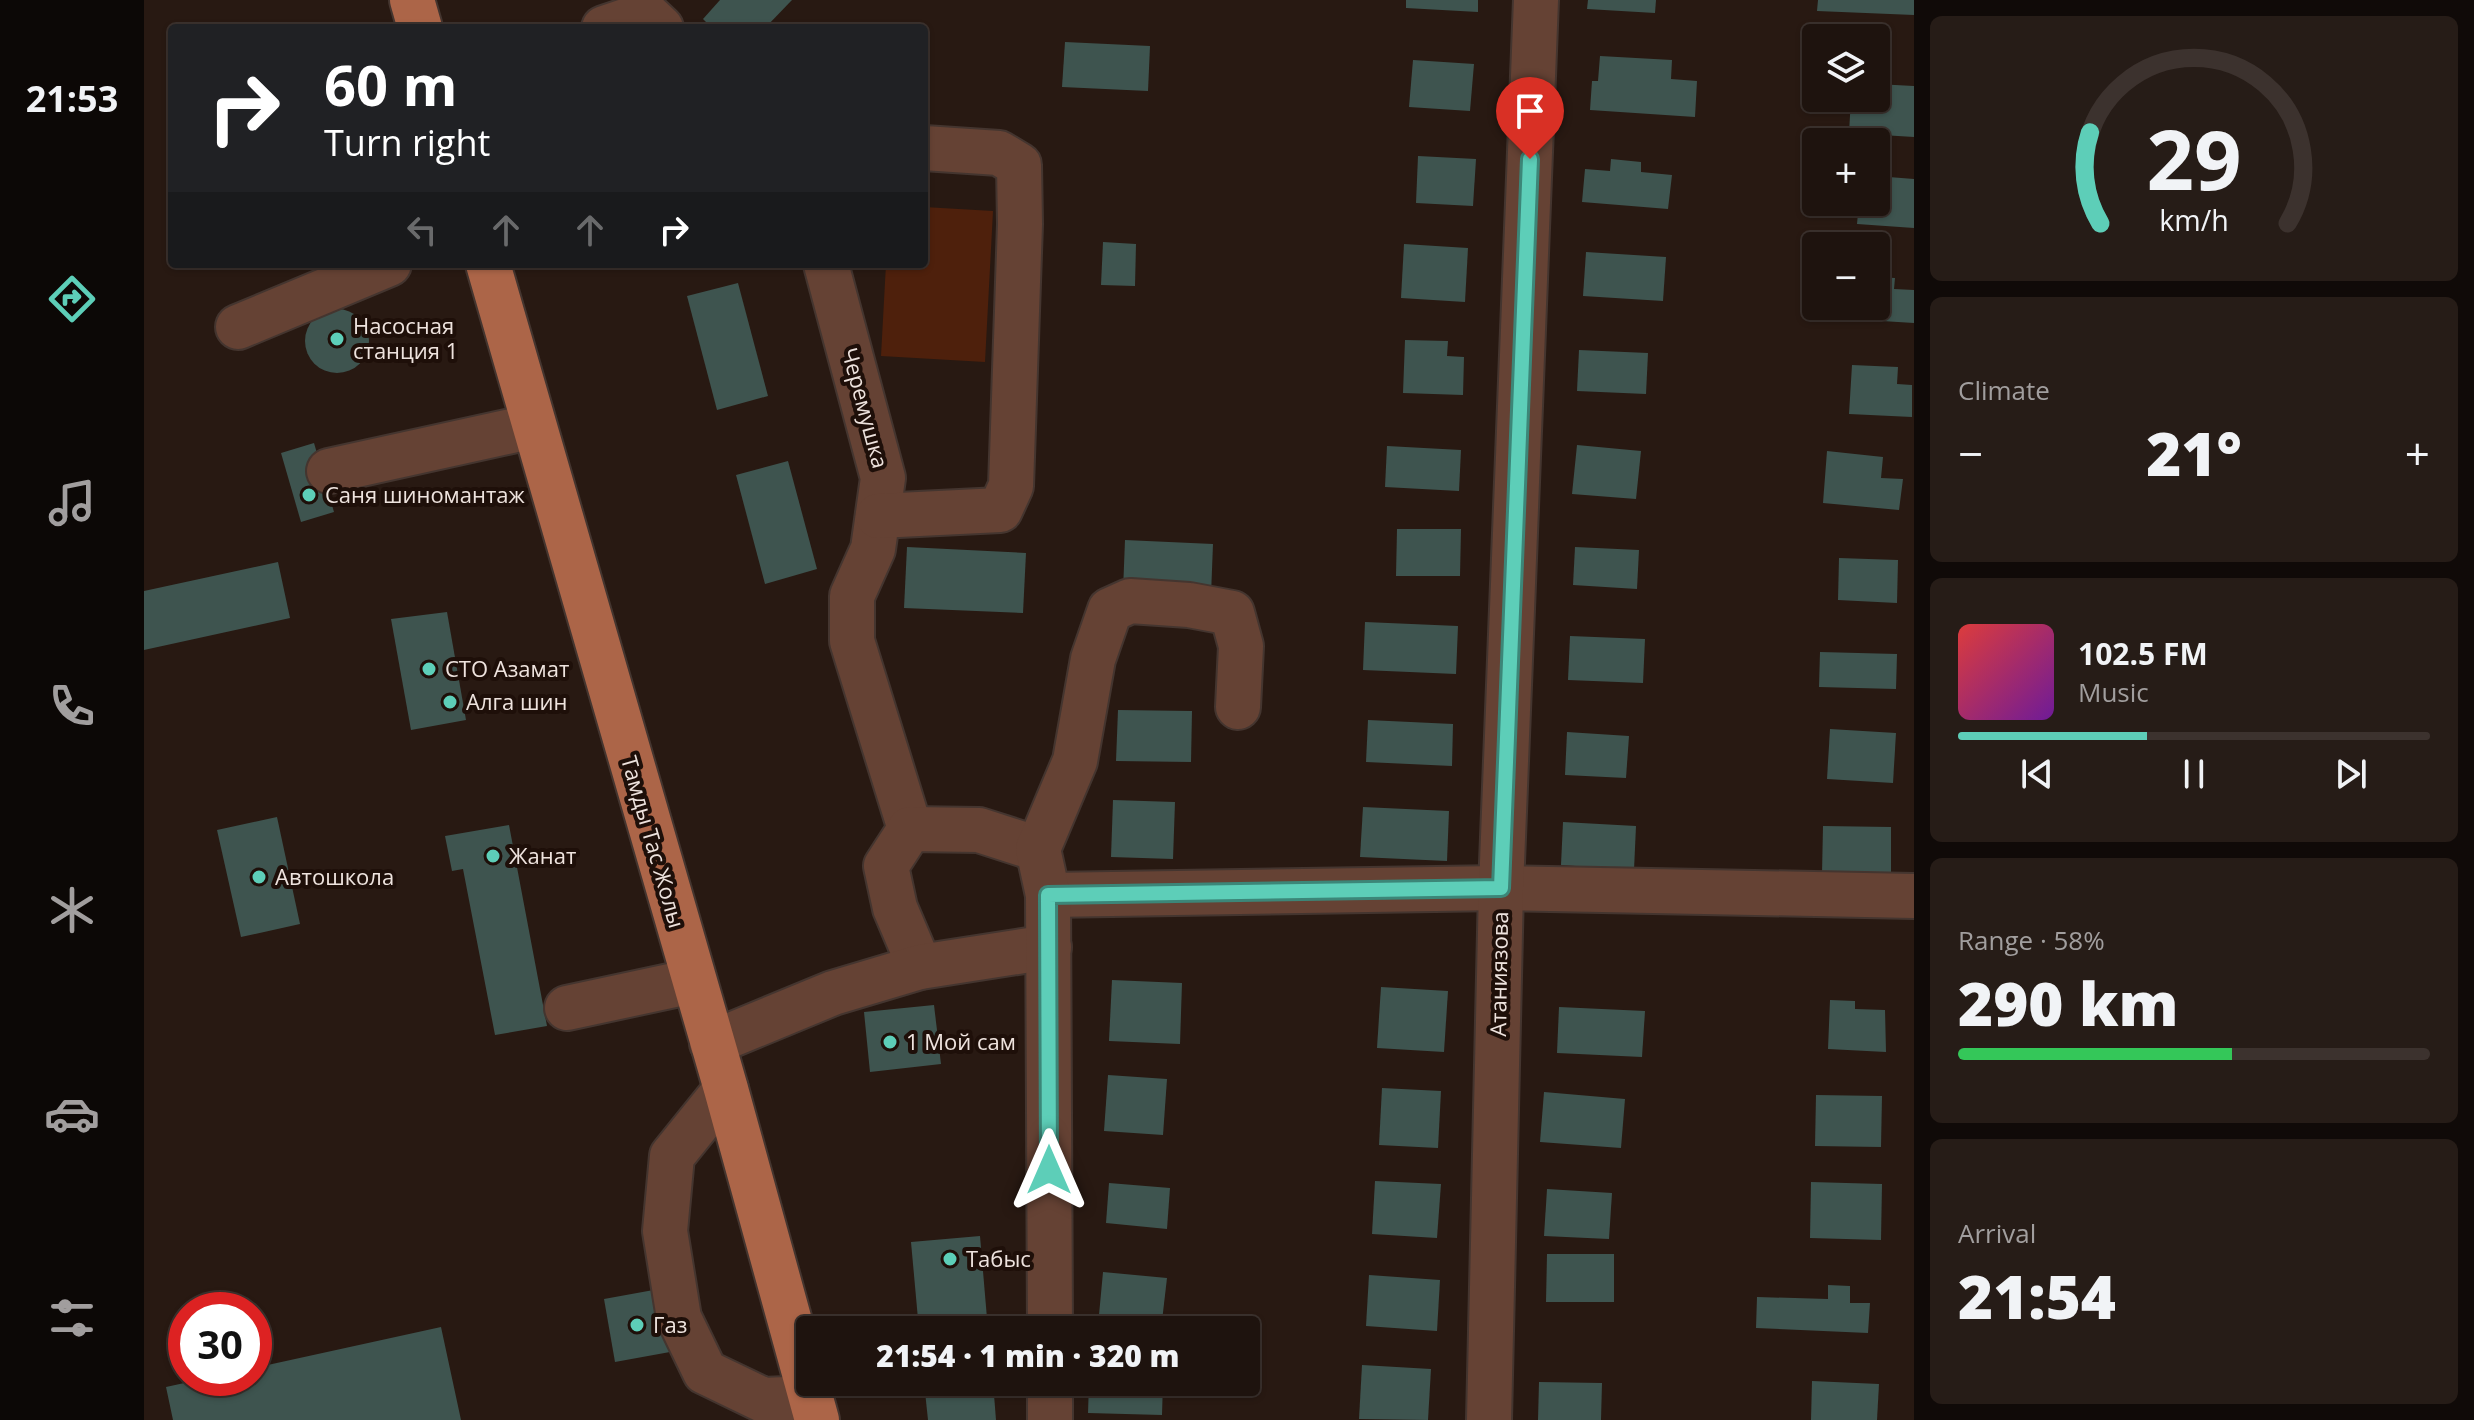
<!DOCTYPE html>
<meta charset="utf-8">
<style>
:root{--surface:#1e130e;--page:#261c17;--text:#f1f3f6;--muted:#a19e9e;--line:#3c322e;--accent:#5dceb8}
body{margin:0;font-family:"Open Sans",sans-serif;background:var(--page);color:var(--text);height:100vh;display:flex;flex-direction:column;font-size:30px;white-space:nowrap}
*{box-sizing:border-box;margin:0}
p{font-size:26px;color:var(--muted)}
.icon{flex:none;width:44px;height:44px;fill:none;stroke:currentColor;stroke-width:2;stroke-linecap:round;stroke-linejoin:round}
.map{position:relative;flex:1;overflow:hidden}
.sheet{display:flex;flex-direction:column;gap:16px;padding:16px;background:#100a08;width:560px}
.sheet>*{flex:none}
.hud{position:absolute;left:24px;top:24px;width:760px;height:244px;border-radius:8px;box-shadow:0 2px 6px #0004,0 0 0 2px var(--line);background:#202124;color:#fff;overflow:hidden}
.tools{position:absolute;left:1658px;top:24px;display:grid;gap:16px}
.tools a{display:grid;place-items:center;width:88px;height:88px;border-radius:8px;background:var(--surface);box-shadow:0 2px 6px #0004,0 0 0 2px var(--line);font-size:40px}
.speed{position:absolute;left:24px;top:1292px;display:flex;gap:16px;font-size:40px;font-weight:700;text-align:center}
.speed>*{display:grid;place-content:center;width:104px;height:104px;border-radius:50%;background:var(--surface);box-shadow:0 2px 6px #0004,0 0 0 2px var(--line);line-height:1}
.speed .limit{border:12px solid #d22;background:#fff;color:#111}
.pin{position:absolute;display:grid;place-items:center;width:68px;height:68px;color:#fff;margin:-82px -34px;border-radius:50% 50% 50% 0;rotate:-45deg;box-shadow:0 0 8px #0007}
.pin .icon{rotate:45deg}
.me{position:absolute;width:88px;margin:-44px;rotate:0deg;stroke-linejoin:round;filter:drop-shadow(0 0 6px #0008)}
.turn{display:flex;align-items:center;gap:28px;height:168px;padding:0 24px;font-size:36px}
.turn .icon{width:104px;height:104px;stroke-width:2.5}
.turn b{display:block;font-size:56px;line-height:68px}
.lanes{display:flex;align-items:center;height:76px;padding:0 24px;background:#0003;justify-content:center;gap:40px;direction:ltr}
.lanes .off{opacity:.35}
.big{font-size:60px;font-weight:800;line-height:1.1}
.sheet .card{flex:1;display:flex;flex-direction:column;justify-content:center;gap:12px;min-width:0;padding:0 28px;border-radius:12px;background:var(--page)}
.sheet .dial{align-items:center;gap:0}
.dial svg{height:208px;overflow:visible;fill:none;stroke:var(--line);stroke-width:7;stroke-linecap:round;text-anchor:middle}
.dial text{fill:var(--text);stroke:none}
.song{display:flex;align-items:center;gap:24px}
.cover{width:96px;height:96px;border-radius:12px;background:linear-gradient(135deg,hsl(0 70% 55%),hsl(280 70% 35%))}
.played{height:8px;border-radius:4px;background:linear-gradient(90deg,var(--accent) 40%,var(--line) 40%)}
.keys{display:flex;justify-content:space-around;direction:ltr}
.heat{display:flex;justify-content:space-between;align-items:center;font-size:44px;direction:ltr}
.charge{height:12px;border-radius:6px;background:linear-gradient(90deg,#34c759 58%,var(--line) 0)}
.trip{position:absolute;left:652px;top:1316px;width:464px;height:80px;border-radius:8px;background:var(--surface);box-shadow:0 2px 6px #0004,0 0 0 2px var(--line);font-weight:800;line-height:80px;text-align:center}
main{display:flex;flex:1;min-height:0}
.tabs{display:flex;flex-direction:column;width:144px;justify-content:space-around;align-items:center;background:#0c0806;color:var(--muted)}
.tabs .icon{width:56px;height:56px}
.tabs .on{color:var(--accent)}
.tabs b{font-size:36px;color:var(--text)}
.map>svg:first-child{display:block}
.green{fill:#4e200c}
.building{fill:#3e544f}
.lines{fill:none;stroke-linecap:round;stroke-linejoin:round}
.minor-casing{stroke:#44352f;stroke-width:48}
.major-casing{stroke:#44352f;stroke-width:48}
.minor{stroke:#654234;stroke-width:44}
.major{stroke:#ac6548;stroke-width:44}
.route-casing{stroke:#3c8678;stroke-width:20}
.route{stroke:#5dceb8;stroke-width:14}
.poi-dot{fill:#5dceb8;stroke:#1e0f09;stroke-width:3}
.labels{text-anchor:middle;stroke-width:8;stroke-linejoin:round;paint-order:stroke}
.poi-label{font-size:22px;fill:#eee3de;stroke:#1e0f09;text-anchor:start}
.street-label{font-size:22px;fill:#eee3de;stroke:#1e0f09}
</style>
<main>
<nav class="tabs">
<b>21:53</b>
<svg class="icon on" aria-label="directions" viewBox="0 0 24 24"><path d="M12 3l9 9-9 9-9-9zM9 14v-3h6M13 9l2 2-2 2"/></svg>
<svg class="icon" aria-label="music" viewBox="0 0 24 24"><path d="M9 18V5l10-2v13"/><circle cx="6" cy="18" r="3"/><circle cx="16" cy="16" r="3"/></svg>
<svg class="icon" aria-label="phone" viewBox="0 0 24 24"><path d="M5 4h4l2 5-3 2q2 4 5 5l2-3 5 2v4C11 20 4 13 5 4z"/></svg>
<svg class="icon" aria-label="climate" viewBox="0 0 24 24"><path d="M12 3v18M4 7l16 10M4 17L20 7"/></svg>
<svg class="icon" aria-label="car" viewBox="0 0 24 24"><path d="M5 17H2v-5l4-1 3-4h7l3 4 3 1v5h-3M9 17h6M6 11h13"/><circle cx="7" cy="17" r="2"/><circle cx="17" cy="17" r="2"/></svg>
<svg class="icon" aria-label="filters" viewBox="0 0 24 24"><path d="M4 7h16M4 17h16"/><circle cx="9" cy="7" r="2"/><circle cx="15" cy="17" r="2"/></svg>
</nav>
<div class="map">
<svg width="1770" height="1420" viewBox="0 0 1770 1420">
<rect width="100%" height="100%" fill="#281912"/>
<path class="green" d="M780,207L849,211L841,362L737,356L742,264H780Z"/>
<g class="building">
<path d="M576,0H648L621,28H568L559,19Z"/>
<path d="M1262,0H1334V12L1262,8Z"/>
<path d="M1444,0H1512L1511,13L1443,9Z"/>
<path d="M1674,0H1770V15L1673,11Z"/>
<path d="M921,42L1006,46L1004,91L918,87Z"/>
<path d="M1456,56L1528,60L1527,79L1553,81L1551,117L1446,110L1448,81H1454Z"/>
<path d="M1269,60L1330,64L1326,111L1265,107Z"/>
<path d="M1732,84L1770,86V137L1705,133L1707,98H1732Z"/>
<path d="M1274,156L1332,159L1329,206L1272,203Z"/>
<path d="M1467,159L1497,162V172L1528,175L1524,209L1438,202L1441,169L1466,171Z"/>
<path d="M1732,176L1770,179V228L1713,224L1715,202H1732Z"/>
<path d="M959,242L992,244L991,286L957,285Z"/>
<path d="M1260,244L1324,248L1321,302L1257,298Z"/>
<path d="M1442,252L1522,257L1519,301L1439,296Z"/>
<path d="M1732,277L1751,278L1750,289L1770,290V323L1689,318L1690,306H1732Z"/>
<path d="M594,283L624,396L573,410L543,296Z"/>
<circle cx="193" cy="341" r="32"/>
<path d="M1261,340L1304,341L1303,356L1320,357L1319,395L1259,393Z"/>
<path d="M1435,350L1504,353L1502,394L1433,391Z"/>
<path d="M1708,365L1754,367L1753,384L1768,385V417L1705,414Z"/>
<path d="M170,443L190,512L157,522L137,453Z"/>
<path d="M1433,445L1497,451L1492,499L1428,494Z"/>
<path d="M1243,446L1317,450L1315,491L1241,487Z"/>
<path d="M1683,451L1739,457L1737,478L1759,479L1755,510L1679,503Z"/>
<path d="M644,461L673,569L621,584L592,475Z"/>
<path d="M1253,529H1317L1316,576H1252Z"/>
<path d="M981,540L1069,544L1067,595L979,591Z"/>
<path d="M763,547L882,553L879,613L760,608Z"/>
<path d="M1431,547L1495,550L1493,589L1429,585Z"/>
<path d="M1695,558L1754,560L1753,603L1694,600Z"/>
<path d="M134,562L146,618L0,650V591Z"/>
<path d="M303,612L322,720L267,730L247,619Z"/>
<path d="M1221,622L1314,626L1312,674L1219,670Z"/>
<path d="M1426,636L1501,639L1499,683L1424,680Z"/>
<path d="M1676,652L1753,654L1752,689L1675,687Z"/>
<path d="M974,710L1048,711L1047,762L972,761Z"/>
<path d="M1224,720L1309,724L1308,766L1222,762Z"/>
<path d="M1686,729L1752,733L1749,783L1683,779Z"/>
<path d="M1423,732L1485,736L1482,778L1421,775Z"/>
<path d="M969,800L1031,802L1029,859L967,857Z"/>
<path d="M1219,807L1305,811L1303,861L1216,857Z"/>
<path d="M133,817L156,924L97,937L73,830Z"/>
<path d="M1419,822L1492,826L1490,870L1417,865Z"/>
<path d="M365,825L403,1026L351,1035L319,869L308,871L301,836Z"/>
<path d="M1679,826L1747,827V875L1678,874Z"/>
<path d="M968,980L1038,983L1036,1044L965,1041Z"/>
<path d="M1237,987L1304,991L1300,1052L1233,1048Z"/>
<path d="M1686,1000L1711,1001V1009L1741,1010L1742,1052L1684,1049Z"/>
<path d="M790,1005L797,1064L726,1072L720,1012Z"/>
<path d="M1415,1007L1501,1011L1498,1057L1413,1053Z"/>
<path d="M964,1075L1023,1079L1019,1135L960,1131Z"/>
<path d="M1238,1088L1297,1091L1294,1148L1235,1145Z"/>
<path d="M1400,1092L1481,1099L1477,1148L1396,1142Z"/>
<path d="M1672,1095L1738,1096L1737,1147L1671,1146Z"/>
<path d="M1231,1181L1297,1184L1293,1238L1228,1234Z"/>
<path d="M1667,1182L1738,1184L1737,1240L1666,1238Z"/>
<path d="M965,1183L1026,1188L1023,1229L962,1223Z"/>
<path d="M1403,1189L1468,1193L1465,1239L1400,1236Z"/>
<path d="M836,1236L844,1330H775L767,1242Z"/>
<path d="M1403,1254H1470V1302H1402Z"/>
<path d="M959,1272L1023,1278L1018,1321L955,1315Z"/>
<path d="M1225,1275L1296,1280L1293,1331L1222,1326Z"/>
<path d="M1684,1285L1706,1286V1303H1726L1724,1333L1612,1328L1613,1297L1684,1299Z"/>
<path d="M515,1289L526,1352L471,1362L460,1299Z"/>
<path d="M297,1327L317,1420H29L22,1387L63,1378H110V1368Z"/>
<path d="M1218,1365L1287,1369L1284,1420L1215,1419Z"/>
<path d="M1668,1381L1735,1384L1733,1420H1667Z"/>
<path d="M780,1382H849L852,1420H784Z"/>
<path d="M945,1382H1019L1018,1415L944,1413Z"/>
<path d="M1395,1382L1458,1383L1457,1420H1394Z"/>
</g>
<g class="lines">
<g class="minor-casing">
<g id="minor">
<path d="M460,28L502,14L517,28"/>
<path d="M682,264L739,478L729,549L708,596V641L766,829"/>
<path d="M94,327L245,264"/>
<path d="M185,471L390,426"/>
<path d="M734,516L856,510L867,486L876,224L875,165L855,153L780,148"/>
<path d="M904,895L1357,888L1770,896"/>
<path d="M776,967L751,908L742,866L766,829L835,830L894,849"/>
<path d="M423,1008L549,981"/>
<path d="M568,1043L689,993L776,967L905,947"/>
<path d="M582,1089L528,1156L521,1231L535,1318L561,1372L619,1400L667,1398"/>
<path d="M906,1330L904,895L894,849L931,761L949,659L966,610L986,601L1045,605L1088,613L1097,646L1094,707"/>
<path d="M906,1382V1420"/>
<path d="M1345,1420L1357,888L1392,0"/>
</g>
</g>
<g class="major-casing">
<g id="major">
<path d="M268,0L276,28"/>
<path d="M344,264L582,1089L673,1420"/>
</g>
</g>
<use href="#minor" class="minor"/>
<use href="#major" class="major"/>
</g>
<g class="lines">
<g class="route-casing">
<path id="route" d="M905,1170L904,895L1357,888L1386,159"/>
</g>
<use href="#route" class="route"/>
</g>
<g class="poi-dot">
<circle cx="193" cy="339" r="8"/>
<circle cx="165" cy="495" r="8"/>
<circle cx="285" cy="669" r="8"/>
<circle cx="306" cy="702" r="8"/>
<circle cx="349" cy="856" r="8"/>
<circle cx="115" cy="877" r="8"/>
<circle cx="746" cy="1042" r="8"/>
<circle cx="806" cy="1259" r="8"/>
<circle cx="493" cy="1325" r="8"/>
</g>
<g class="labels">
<g class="poi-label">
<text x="209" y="334">Насосная<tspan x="209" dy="25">станция 1</tspan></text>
<text x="181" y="503">Саня шиномантаж</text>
<text x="301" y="677">СТО Азамат</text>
<text x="322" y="710">Алга шин</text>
<text x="365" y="864">Жанат</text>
<text x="131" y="885">Автошкола</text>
<text x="762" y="1050">1 Мой сам</text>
<text x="822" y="1267">Табыс</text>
<text x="509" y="1333">Газ</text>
</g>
<g class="street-label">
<text transform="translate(721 408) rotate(75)" y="8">Черемушка</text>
<text transform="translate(509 842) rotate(74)" y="8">Тамды Тас Жолы</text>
<text transform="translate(1355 974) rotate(-89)" y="8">Атаниязова</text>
</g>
</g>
</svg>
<div class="tools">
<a><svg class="icon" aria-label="layers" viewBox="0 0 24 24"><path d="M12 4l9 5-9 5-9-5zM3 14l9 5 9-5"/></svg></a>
<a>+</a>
<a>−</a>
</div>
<div class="speed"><div class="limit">30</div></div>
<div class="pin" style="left:1386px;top:159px;background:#d93025"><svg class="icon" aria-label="arrive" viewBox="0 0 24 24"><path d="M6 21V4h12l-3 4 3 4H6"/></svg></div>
<svg class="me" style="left:905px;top:1170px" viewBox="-20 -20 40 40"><path d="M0-17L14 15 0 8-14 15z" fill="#5dceb8" stroke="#fff" stroke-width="4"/></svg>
<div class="trip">21:54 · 1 min · 320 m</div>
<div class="hud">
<div class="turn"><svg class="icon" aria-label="right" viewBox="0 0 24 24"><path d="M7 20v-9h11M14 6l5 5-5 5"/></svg><div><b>60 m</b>Turn right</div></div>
<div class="lanes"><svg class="icon off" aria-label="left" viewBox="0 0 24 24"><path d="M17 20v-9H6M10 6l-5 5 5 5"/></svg><svg class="icon off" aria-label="ahead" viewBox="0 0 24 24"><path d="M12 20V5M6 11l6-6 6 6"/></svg><svg class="icon off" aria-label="ahead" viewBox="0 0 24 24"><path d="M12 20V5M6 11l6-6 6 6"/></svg><svg class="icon" aria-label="right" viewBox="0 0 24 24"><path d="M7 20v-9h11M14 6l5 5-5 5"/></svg></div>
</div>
</div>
<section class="sheet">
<div class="card dial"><svg viewBox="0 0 100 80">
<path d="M14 69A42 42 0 1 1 86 69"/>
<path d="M14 69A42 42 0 0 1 10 34" stroke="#5dceb8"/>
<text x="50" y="56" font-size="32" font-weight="700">29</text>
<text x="50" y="72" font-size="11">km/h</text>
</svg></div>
<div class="card"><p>Climate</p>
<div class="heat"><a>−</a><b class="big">21°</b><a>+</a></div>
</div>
<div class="card">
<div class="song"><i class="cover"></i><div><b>102.5 FM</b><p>Music</p></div></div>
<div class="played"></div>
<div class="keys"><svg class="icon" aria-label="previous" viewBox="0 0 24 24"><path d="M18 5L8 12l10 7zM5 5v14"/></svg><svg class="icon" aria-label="pause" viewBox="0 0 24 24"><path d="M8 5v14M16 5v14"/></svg><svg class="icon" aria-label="next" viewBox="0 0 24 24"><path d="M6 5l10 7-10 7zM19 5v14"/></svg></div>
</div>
<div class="card"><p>Range · 58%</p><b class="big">290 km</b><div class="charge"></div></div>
<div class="card"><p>Arrival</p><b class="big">21:54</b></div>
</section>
</main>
